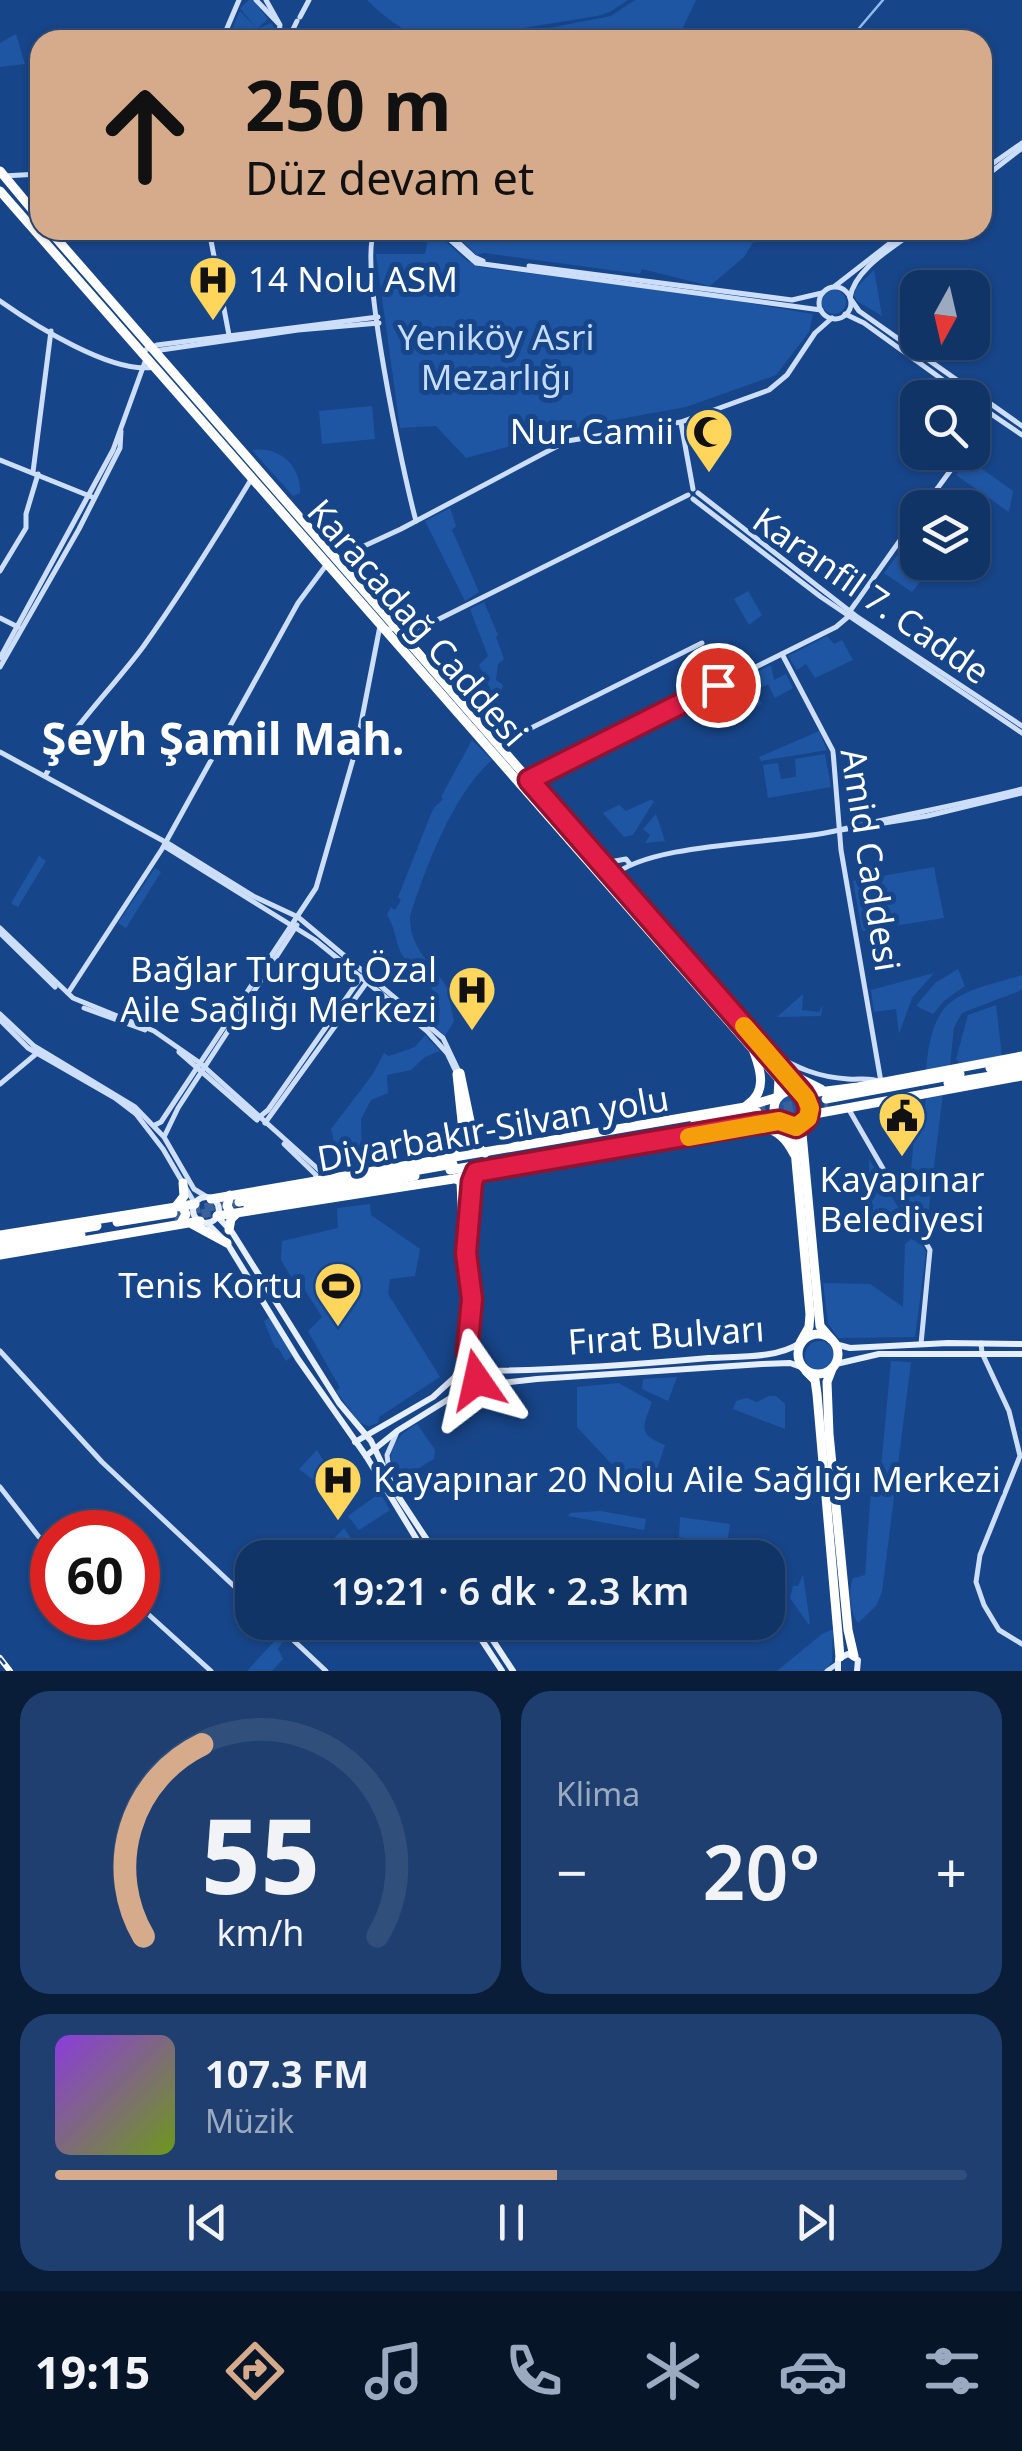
<!DOCTYPE html>
<html lang="tr">
<meta charset="utf-8">
<style>
:root{--surface:#113467;--page:#1e3f70;--text:#f1f3f6;--muted:#9caac0;--line:#304f7b;--accent:#d6ab8b}
body{margin:0;font-family:"Noto Sans",sans-serif;background:var(--page);color:var(--text);height:100vh;display:flex;flex-direction:column;font-size:38px;white-space:nowrap}
*{box-sizing:border-box;margin:0}
p{font-size:32px;color:var(--muted)}
.icon{flex:none;width:55px;height:55px;fill:none;stroke:currentColor;stroke-width:2;stroke-linecap:round;stroke-linejoin:round}
.map{position:relative;height:1671px;overflow:hidden}
.details{display:flex;flex-direction:column;gap:20px;padding:20px;background:#091d39;flex:1}
.details>*{flex:none}
.banner{position:absolute;left:30px;top:30px;width:962px;height:210px;border-radius:30px;box-shadow:0 2px 8px #0004,0 0 0 2px var(--line);background:#d6ab8b;color:#111;overflow:hidden}
.needle{width:65px;rotate:188deg}
.tools{position:absolute;left:900px;top:270px;display:grid;gap:20px}
.tools a{display:grid;place-items:center;width:90px;height:90px;border-radius:20px;background:var(--surface);box-shadow:0 2px 8px #0004,0 0 0 2px var(--line);font-size:50px}
.speed{position:absolute;left:30px;top:1510px;display:flex;gap:20px;font-size:50px;font-weight:700;text-align:center}
.speed>*{display:grid;place-content:center;width:130px;height:130px;border-radius:50%;background:var(--surface);box-shadow:0 2px 8px #0004,0 0 0 2px var(--line);line-height:1}
.speed .limit{border:15px solid #d22;background:#fff;color:#111}
.pin{position:absolute;display:grid;place-items:center;width:85px;height:85px;color:#fff;margin:-42px;border:5px solid #fff;border-radius:50%;box-shadow:0 2px 10px #0007}
.me{position:absolute;width:110px;margin:-55px;rotate:349deg;stroke-linejoin:round;filter:drop-shadow(0 0 8px #0008)}
.turn{display:flex;align-items:center;gap:35px;height:210px;padding:0 50px;font-size:45px}
.turn .icon{width:130px;height:130px;stroke-width:2.5}
.turn b{display:block;font-size:70px;line-height:85px}
.big{font-size:75px;font-weight:600;line-height:1.1}
.details .tile{flex:1;display:flex;flex-direction:column;justify-content:center;gap:15px;min-width:0;padding:0 35px;border-radius:30px;background:var(--page)}
.details .dial{align-items:center;gap:0}
.dial svg{height:260px;overflow:visible;fill:none;stroke:var(--line);stroke-width:7;stroke-linecap:round;text-anchor:middle}
.dial text{fill:var(--text);stroke:none}
.song{display:flex;align-items:center;gap:30px}
.cover{width:120px;height:120px;border-radius:15px;background:linear-gradient(135deg,hsl(270 70% 55%),hsl(80 70% 35%))}
.played{height:10px;border-radius:5px;background:linear-gradient(90deg,var(--accent) 55%,var(--line) 55%)}
.keys{display:flex;justify-content:space-around;direction:ltr}
.heat{display:flex;justify-content:space-between;align-items:center;font-size:55px;direction:ltr}
.details .tiles{flex:1;display:grid;gap:20px;grid-template-columns:1fr 1fr}
.tile:last-child{grid-column:span 2}
.trip{position:absolute;left:235px;top:1540px;width:550px;height:100px;border-radius:30px;background:var(--surface);box-shadow:0 2px 8px #0004,0 0 0 2px var(--line);font-weight:600;line-height:100px;text-align:center}
.tabs{display:flex;height:160px;justify-content:space-around;align-items:center;background:#071529;color:var(--muted)}
.tabs .icon{width:70px;height:70px}
.tabs .current{color:var(--accent)}
.tabs b{font-size:45px;color:var(--text)}
.map>svg:first-child{display:block}
.green{fill:#1f56a3}
.lines{fill:none;stroke-linecap:round;stroke-linejoin:round}
.stream{stroke:#91baf1;stroke-width:2.5}
.highway-tunnel{stroke:#3a619b;stroke-width:9;stroke-dasharray:9 4.5;stroke-linecap:butt}
.secondary{stroke:#ccdefa;stroke-width:5}
.primary{stroke:#e6efff;stroke-width:6}
.highway{stroke:#fff;stroke-width:9}
.rail-casing{stroke:#fff;stroke-width:6}
.rail{stroke:#174589;stroke-width:2.5;stroke-dasharray:8;stroke-linecap:butt}
.route-casing{stroke:#92132f;stroke-width:25}
.route{stroke:#e11d48;stroke-width:18}
.slow{stroke:#f59e0b;stroke-width:18}
.labels{text-anchor:middle;stroke-width:10;stroke-linejoin:round;paint-order:stroke}
.poi-label{font-size:35px;fill:#fff;stroke:#174589;text-anchor:end}
.park-label{font-size:35px;fill:#c5dbfa;stroke:#174589}
.street-label{font-size:35px;fill:#fff;stroke:#174589}
.district-label{font-size:45px;font-weight:bold;fill:#fff;stroke:#174589}
</style>
<div class="map">
<svg width="1022" height="1671" viewBox="0 0 1022 1671">
<rect width="100%" height="100%" fill="#174589"/>
<g class="green">
<path d="M249,0H253L268,19L257,29L271,23L274,27L271,40H227L240,11L256,28L240,8Z"/>
<path d="M367,0H628L610,12L597,16L456,39C417,43 394,26 367,0Z"/>
<path d="M635,0H696L677,40H487L611,16Z"/>
<path d="M16,34L25,64L0,67V43Z"/>
<path d="M452,230H761L744,257L710,286L642,269L640,274L484,253L476,255Z"/>
<path d="M428,239L444,240L466,260L479,267L695,294L813,314L809,332L776,375L686,407L592,424L466,458L436,426L400,428L376,254H425Z"/>
<path d="M874,270L882,316L857,301L854,296L856,288Z"/>
<circle cx="834" cy="302" r="12"/>
<path d="M372,406L375,439L322,444L319,411Z"/>
<path d="M252,450C280,446 301,466 300,493L293,496Z"/>
<path d="M968,459L1013,491L1009,512L956,475Z"/>
<path d="M450,508L456,526L452,530L479,592L465,601L425,521Z"/>
<path d="M917,529L918,562L946,563L940,572L931,568L912,592L884,573Z"/>
<path d="M748,591L762,615L749,625L734,599Z"/>
<path d="M484,602L498,635L496,637L504,659L498,664L496,680L503,685L498,701L502,708L486,715L474,704L490,688L479,665L488,656L470,609Z"/>
<path d="M827,636L834,644L842,640L853,660L815,678L806,664L797,670L788,656Z"/>
<path d="M771,665L774,680L786,674L793,688L775,698L768,684L755,691L762,704L738,716L724,688Z"/>
<path d="M819,731L827,750L761,761L759,757Z"/>
<path d="M472,740L492,760C453,794 426,866 410,916C409,952 437,967 453,997L450,1002L454,1021L445,1036L430,1021L439,1015C445,990 412,973 401,953C395,941 396,929 387,915L391,907L395,910L401,900L398,897L433,809L443,799L441,797Z"/>
<path d="M825,754L831,787L768,798L763,765L778,763L781,779L796,777L795,759Z"/>
<path d="M650,800L654,801L633,835L624,837L603,813L619,805L626,811Z"/>
<path d="M656,814L665,841L645,843L650,835L643,829Z"/>
<path d="M39,856L46,861L18,907L11,903Z"/>
<path d="M934,867L944,918L862,931L853,881Z"/>
<path d="M155,868L161,872L126,928L118,923Z"/>
<path d="M958,969L965,986L945,1000L933,1014L916,1006L935,983Z"/>
<path d="M934,973L912,998L899,1034L896,1009L874,1012L871,990Z"/>
<path d="M1022,975V990L962,1013L954,1027L950,1066L926,1070C933,994 955,995 1022,975Z"/>
<path d="M803,994L802,1010L819,1012L823,1005L821,1016L777,1017Z"/>
<path d="M996,1005L1002,1056L961,1065L956,1059L968,1015Z"/>
<path d="M425,1035L440,1051L425,1057L411,1070L387,1075L388,1093L371,1100L361,1119L362,1167L340,1169L331,1129L373,1074L384,1053L389,1056L415,1047Z"/>
<path d="M943,1093L926,1232L921,1231L898,1190L910,1182L915,1125L918,1120H924L926,1097Z"/>
<circle cx="791" cy="1108" r="15"/>
<path d="M869,1159L910,1227L907,1232L893,1233L890,1215L871,1216Z"/>
<path d="M370,1204L371,1215L420,1249L415,1276L390,1279L388,1294L440,1377L379,1417L378,1423L368,1426L359,1422L336,1391L340,1388L308,1331L322,1317L303,1287L298,1289L281,1260L282,1241L338,1228L337,1208Z"/>
<path d="M911,1239L921,1243L926,1252L915,1337L838,1338L828,1323L823,1283L870,1284L903,1307L905,1244Z"/>
<path d="M270,1317L292,1356L286,1361L278,1348H275L264,1321Z"/>
<circle cx="820" cy="1356" r="15"/>
<path d="M891,1361L911,1362L882,1592L876,1606L858,1623C850,1614 848,1589 853,1578L865,1575L871,1490L879,1489Z"/>
<path d="M677,1377L668,1401L642,1389L643,1379Z"/>
<path d="M619,1383L652,1402C643,1427 637,1434 665,1445L653,1481L619,1472L577,1427V1387Z"/>
<path d="M769,1396H776L785,1404V1429L733,1409L736,1401L747,1398L757,1402Z"/>
<path d="M417,1424L435,1450L434,1459L397,1481C385,1455 391,1438 417,1424Z"/>
<path d="M317,1450L334,1478L324,1488L299,1469Z"/>
<path d="M380,1493L390,1510L359,1530L348,1516Z"/>
<path d="M600,1511L646,1519L644,1530L568,1516L570,1513Z"/>
<path d="M680,1517L730,1524L727,1545L679,1537Z"/>
<path d="M344,1528L356,1546L344,1557H316Z"/>
<path d="M803,1575L810,1623L809,1625L790,1598L793,1586H798Z"/>
<path d="M833,1629L832,1662L824,1671H777L822,1634Z"/>
<path d="M280,1635L285,1639L278,1649L283,1659L272,1671H247Z"/>
</g>
<g class="lines">
<path class="stream" d="M849,40L883,0"/>
<g class="highway-tunnel">
<path d="M757,1112L826,1099"/>
<path d="M758,1118L828,1106"/>
<path d="M178,1212L239,1202"/>
<path d="M175,1219L222,1210"/>
</g>
<g class="secondary">
<path d="M256,0L278,23"/>
<path d="M266,0L280,25L278,40"/>
<path d="M300,17L309,0"/>
<path d="M222,40L239,0"/>
<path d="M288,40L297,21"/>
<path d="M982,171L1022,143"/>
<path d="M3,176L40,174"/>
<path d="M982,179L1022,148"/>
<path d="M209,230L229,335"/>
<path d="M375,230C357,260 404,477 416,521"/>
<path d="M439,230L476,263L821,310"/>
<path d="M445,230L474,257L483,261"/>
<path d="M916,230C894,247 854,269 850,298L859,311L1022,426"/>
<path d="M529,266L792,300L822,293"/>
<path d="M835,286L907,230"/>
<circle cx="835" cy="303" r="16"/>
<path d="M0,301C34,325 113,375 154,367"/>
<path d="M845,314L864,323L968,398"/>
<path d="M143,351L157,345L378,317"/>
<path d="M154,351L298,330L379,323"/>
<path d="M972,401L1022,435"/>
<path d="M681,423L693,489"/>
<path d="M972,440L991,414"/>
<path d="M0,460L92,497"/>
<path d="M33,472L51,331"/>
<path d="M698,493L856,616L1022,726"/>
<path d="M693,499L821,597L1022,733"/>
<path d="M923,508L964,452"/>
<path d="M336,559L401,529L567,441L681,422L769,390L787,375L815,333L832,318"/>
<path d="M0,571L26,528V514L38,474"/>
<path d="M850,611L918,515"/>
<path d="M0,618L18,627"/>
<path d="M384,630L395,628L417,630"/>
<path d="M405,636L688,495"/>
<path d="M0,658L113,450L146,359"/>
<path d="M0,667L79,529L120,448L121,431"/>
<path d="M499,744L702,643"/>
<path d="M0,752L169,844L253,896L298,917L443,1038L461,1076"/>
<path d="M45,776C71,728 110,691 143,647C182,592 217,536 252,478"/>
<path d="M529,780L836,627L849,616"/>
<path d="M841,830L927,816L1022,793"/>
<path d="M165,843L167,848L315,940L427,1031L447,1053L457,1074"/>
<path d="M604,863L626,859L630,864"/>
<path d="M613,876C651,842 781,844 835,831C896,816 960,805 1022,789"/>
<path d="M0,928L73,998L154,1031L200,1063L328,1178"/>
<path d="M0,933L55,987"/>
<path d="M68,993L162,849L298,603L327,564"/>
<path d="M84,1008L145,1030"/>
<path d="M0,1014L34,1046L135,1107L164,1137L194,1189L207,1197"/>
<path d="M0,1020L28,1048L115,1098L136,1114L163,1149L194,1202"/>
<path d="M179,1052L257,1120"/>
<path d="M770,1052C796,1068 818,1077 848,1079C860,1080 870,1077 881,1082L841,850L833,751L782,654"/>
<path d="M0,1084L36,1054"/>
<path d="M848,1108L930,1250L921,1344"/>
<path d="M257,1119L268,1110L361,977"/>
<path d="M265,1123L367,982"/>
<path d="M155,1125L161,1122L316,888L356,749L380,626"/>
<path d="M165,1135L178,1108L297,925"/>
<path d="M469,1136L470,1150"/>
<path d="M284,1144L316,1175L315,1180"/>
<path d="M466,1253L472,1299L467,1352L471,1369"/>
<path d="M981,1343L982,1353L1009,1411L1020,1456L980,1555L976,1582L984,1605L999,1630L1022,1644"/>
<path d="M0,1351L102,1462L252,1603"/>
<path d="M460,1370L464,1253"/>
<path d="M390,1479L387,1455L397,1432"/>
<path d="M0,1487L39,1537L52,1546"/>
<path d="M138,1605L211,1671"/>
<path d="M274,1622L326,1671"/>
<path d="M827,1671L837,1664"/>
</g>
<g class="primary">
<circle cx="206" cy="1210" r="13"/>
<path d="M217,1216L232,1232L339,1403L371,1441L396,1493L439,1558"/>
<path d="M207,1223L227,1243L298,1359L366,1456L428,1558"/>
<path d="M835,1344L850,1348L948,1343L1022,1344"/>
<path d="M836,1364L879,1354H1022"/>
<circle cx="466" cy="1379" r="11"/>
<path d="M473,1371C552,1371 630,1365 709,1358C738,1356 776,1359 800,1343"/>
<path d="M474,1386L537,1379L762,1364L790,1363L801,1367"/>
<path d="M355,1442L433,1397L456,1376"/>
<path d="M366,1456L397,1431L465,1389"/>
<path d="M470,1622L502,1671"/>
<path d="M481,1622L513,1671"/>
<path d="M838,1671V1659L848,1654L858,1660L857,1671"/>
</g>
<g class="highway">
<path d="M0,171L40,219"/>
<path d="M0,191L779,1079L778,1097L745,1107L211,1199"/>
<path d="M49,230L803,1094L858,1087L1022,1056"/>
<path d="M990,1068L1022,1063"/>
<path d="M460,1073L475,1145L485,1153"/>
<path d="M791,1074L821,1089"/>
<path d="M948,1083L1022,1071"/>
<circle cx="792" cy="1109" r="18"/>
<path d="M826,1099L960,1074"/>
<path d="M747,1105C767,1092 761,1071 754,1052"/>
<path d="M809,1115L1022,1076"/>
<path d="M695,1122L757,1112"/>
<path d="M804,1122L802,1134L820,1326L831,1339"/>
<path d="M762,1126C779,1132 786,1138 794,1154"/>
<path d="M786,1126L794,1139L810,1314L809,1327L800,1343"/>
<path d="M453,1156L461,1150L464,1140L457,1074"/>
<path d="M450,1170L700,1127"/>
<path d="M456,1179L461,1182L464,1252"/>
<path d="M239,1202L453,1164"/>
<path d="M248,1206L415,1176"/>
<path d="M217,1216L453,1179L531,1162L779,1121"/>
<path d="M117,1222L173,1213"/>
<path d="M181,1223L186,1214L182,1206L177,1205L184,1196L183,1183"/>
<path d="M192,1224L227,1243"/>
<path d="M229,1230L231,1219L236,1214L231,1213L227,1206L230,1195"/>
<path d="M0,1235L195,1204"/>
<path d="M0,1242L97,1226"/>
<path d="M0,1249L81,1235"/>
<path d="M466,1253L472,1182L476,1172"/>
<path d="M0,1255L200,1221"/>
<circle cx="818" cy="1354" r="20"/>
<path d="M832,1369L827,1382L829,1434L848,1630L854,1656"/>
<path d="M806,1371L815,1380L817,1394L840,1657"/>
</g>
<g class="rail-casing">
<path id="rail" d="M0,1658L10,1671"/>
</g>
<use href="#rail" class="rail"/>
</g>
<g class="lines">
<g class="route-casing">
<path id="route" d="M477,1380L467,1352L472,1299L466,1253L472,1182L476,1172L754,1124L779,1121L796,1127C811,1120 812,1107 803,1094L529,780L718,685"/>
</g>
<use href="#route" class="route"/>
<path class="slow" d="M689,1137L779,1121L796,1127L808,1118L810,1108L806,1098L744,1026"/>
</g>
<defs>
<g id="hospital-pin" transform="scale(2.5)"><path d="M0 17L-7.5 6A9.5 9.5 0 1 1 7.5 6Z" fill="#ffd55c" stroke="#174589"/><path d="M-5-5h3v3.5h4V-5h3V5h-3V1.5h-4V5h-3Z" fill="#111"/></g>
<g id="mosque-pin" transform="scale(2.5)"><path d="M0 17L-7.5 6A9.5 9.5 0 1 1 7.5 6Z" fill="#ffd55c" stroke="#174589"/><path d="M3.5-4.9A6 6 0 1 0 3.5 4.9A5 5 0 1 1 3.5-4.9Z" fill="#111"/></g>
<g id="civic-pin" transform="scale(2.5)"><path d="M0 17L-7.5 6A9.5 9.5 0 1 1 7.5 6Z" fill="#ffd55c" stroke="#174589"/><path d="M-.6-6.5H3V-4.5H.6V-3L4-1V1h2V6H-6V1h2V-1L-.6-3ZM-1.2 2.5V6h2.4V2.5Z" fill="#111"/></g>
<g id="stadium-pin" transform="scale(2.5)"><path d="M0 17L-7.5 6A9.5 9.5 0 1 1 7.5 6Z" fill="#ffd55c" stroke="#174589"/><path d="M0-5a6.5 5 0 1 0 0 10a6.5 5 0 1 0 0-10ZM-3.5-1.8h7v3.6h-7Z" fill="#111"/></g>
</defs>
<g fill-rule="evenodd">
<use href="#hospital-pin" x="213" y="280"/>
<use href="#mosque-pin" x="709" y="432"/>
<use href="#hospital-pin" x="472" y="990"/>
<use href="#civic-pin" x="902" y="1116"/>
<use href="#stadium-pin" x="338" y="1286"/>
<use href="#hospital-pin" x="338" y="1480"/>
</g>
<g class="labels">
<g class="poi-label">
<text x="248" y="292" text-anchor="start">14 Nolu ASM</text>
<text x="674" y="444">Nur Camii</text>
<text x="437" y="982">Bağlar Turgut Özal<tspan x="437" dy="40">Aile Sağlığı Merkezi</tspan></text>
<text x="902" y="1192" text-anchor="middle">Kayapınar<tspan x="902" dy="40">Belediyesi</tspan></text>
<text x="303" y="1298">Tenis Kortu</text>
<text x="373" y="1492" text-anchor="start">Kayapınar 20 Nolu Aile Sağlığı Merkezi</text>
</g>
<g class="park-label">
<text x="496" y="350">Yeniköy Asri<tspan x="496" dy="40">Mezarlığı</tspan></text>
</g>
<g class="street-label">
<text transform="translate(871 596) rotate(35)" y="12">Karanfil 7. Cadde</text>
<text transform="translate(417 623) rotate(49)" y="12">Karacadağ Caddesi</text>
<text transform="translate(870 860) rotate(81)" y="12">Amid Caddesi</text>
<text transform="translate(493 1129) rotate(-10)" y="12">Diyarbakır-Silvan yolu</text>
<text transform="translate(666 1336) rotate(-4)" y="12">Fırat Bulvarı</text>
</g>
<g class="district-label">
<text x="223" y="755">Şeyh Şamil Mah.</text>
</g>
</g>
</svg>
<div class="tools">
<a><svg class="needle" viewBox="-14 -14 28 28"><path d="M0-13l5 13h-10z" fill="#e53935"/><path d="M0 13l5-13h-10z" fill="#9caac0"/></svg></a>
<a><svg class="icon" aria-label="search" viewBox="0 0 24 24"><circle cx="10" cy="10" r="6"/><path d="M15 15l6 6"/></svg></a>
<a><svg class="icon" aria-label="layers" viewBox="0 0 24 24"><path d="M12 4l9 5-9 5-9-5zM3 14l9 5 9-5"/></svg></a>
</div>
<div class="speed"><div class="limit">60</div></div>
<div class="pin" style="left:718px;top:685px;background:#d93025"><svg class="icon" aria-label="arrive" viewBox="0 0 24 24"><path d="M6 21V4h12l-3 4 3 4H6"/></svg></div>
<svg class="me" style="left:477px;top:1380px" viewBox="-20 -20 40 40"><path d="M0-17L14 15 0 8-14 15z" fill="#e11d48" stroke="#fff" stroke-width="4"/></svg>
<div class="trip">19:21 · 6 dk · 2.3 km</div>
<div class="banner">
<div class="turn"><svg class="icon" aria-label="ahead" viewBox="0 0 24 24"><path d="M12 20V5M6 11l6-6 6 6"/></svg><div><b>250 m</b>Düz devam et</div></div>
</div>
</div>
<section class="details">
<div class="tiles">
<div class="tile dial"><svg viewBox="0 0 100 80">
<path d="M14 69A42 42 0 1 1 86 69"/>
<path d="M14 69A42 42 0 0 1 32 10" stroke="#d6ab8b"/>
<text x="50" y="56" font-size="32" font-weight="700">55</text>
<text x="50" y="72" font-size="11">km/h</text>
</svg></div>
<div class="tile"><p>Klima</p>
<div class="heat"><a>−</a><b class="big">20°</b><a>+</a></div>
</div>
<div class="tile">
<div class="song"><i class="cover"></i><div><b>107.3 FM</b><p>Müzik</p></div></div>
<div class="played"></div>
<div class="keys"><svg class="icon" aria-label="previous" viewBox="0 0 24 24"><path d="M18 5L8 12l10 7zM5 5v14"/></svg><svg class="icon" aria-label="pause" viewBox="0 0 24 24"><path d="M8 5v14M16 5v14"/></svg><svg class="icon" aria-label="next" viewBox="0 0 24 24"><path d="M6 5l10 7-10 7zM19 5v14"/></svg></div>
</div>
</div>
</section>
<nav class="tabs">
<b>19:15</b>
<svg class="icon current" aria-label="directions" viewBox="0 0 24 24"><path d="M12 3l9 9-9 9-9-9zM9 14v-3h6M13 9l2 2-2 2"/></svg>
<svg class="icon" aria-label="music" viewBox="0 0 24 24"><path d="M9 18V5l10-2v13"/><circle cx="6" cy="18" r="3"/><circle cx="16" cy="16" r="3"/></svg>
<svg class="icon" aria-label="phone" viewBox="0 0 24 24"><path d="M5 4h4l2 5-3 2q2 4 5 5l2-3 5 2v4C11 20 4 13 5 4z"/></svg>
<svg class="icon" aria-label="climate" viewBox="0 0 24 24"><path d="M12 3v18M4 7l16 10M4 17L20 7"/></svg>
<svg class="icon" aria-label="car" viewBox="0 0 24 24"><path d="M5 17H2v-5l4-1 3-4h7l3 4 3 1v5h-3M9 17h6M6 11h13"/><circle cx="7" cy="17" r="2"/><circle cx="17" cy="17" r="2"/></svg>
<svg class="icon" aria-label="filters" viewBox="0 0 24 24"><path d="M4 7h16M4 17h16"/><circle cx="9" cy="7" r="2"/><circle cx="15" cy="17" r="2"/></svg>
</nav>
